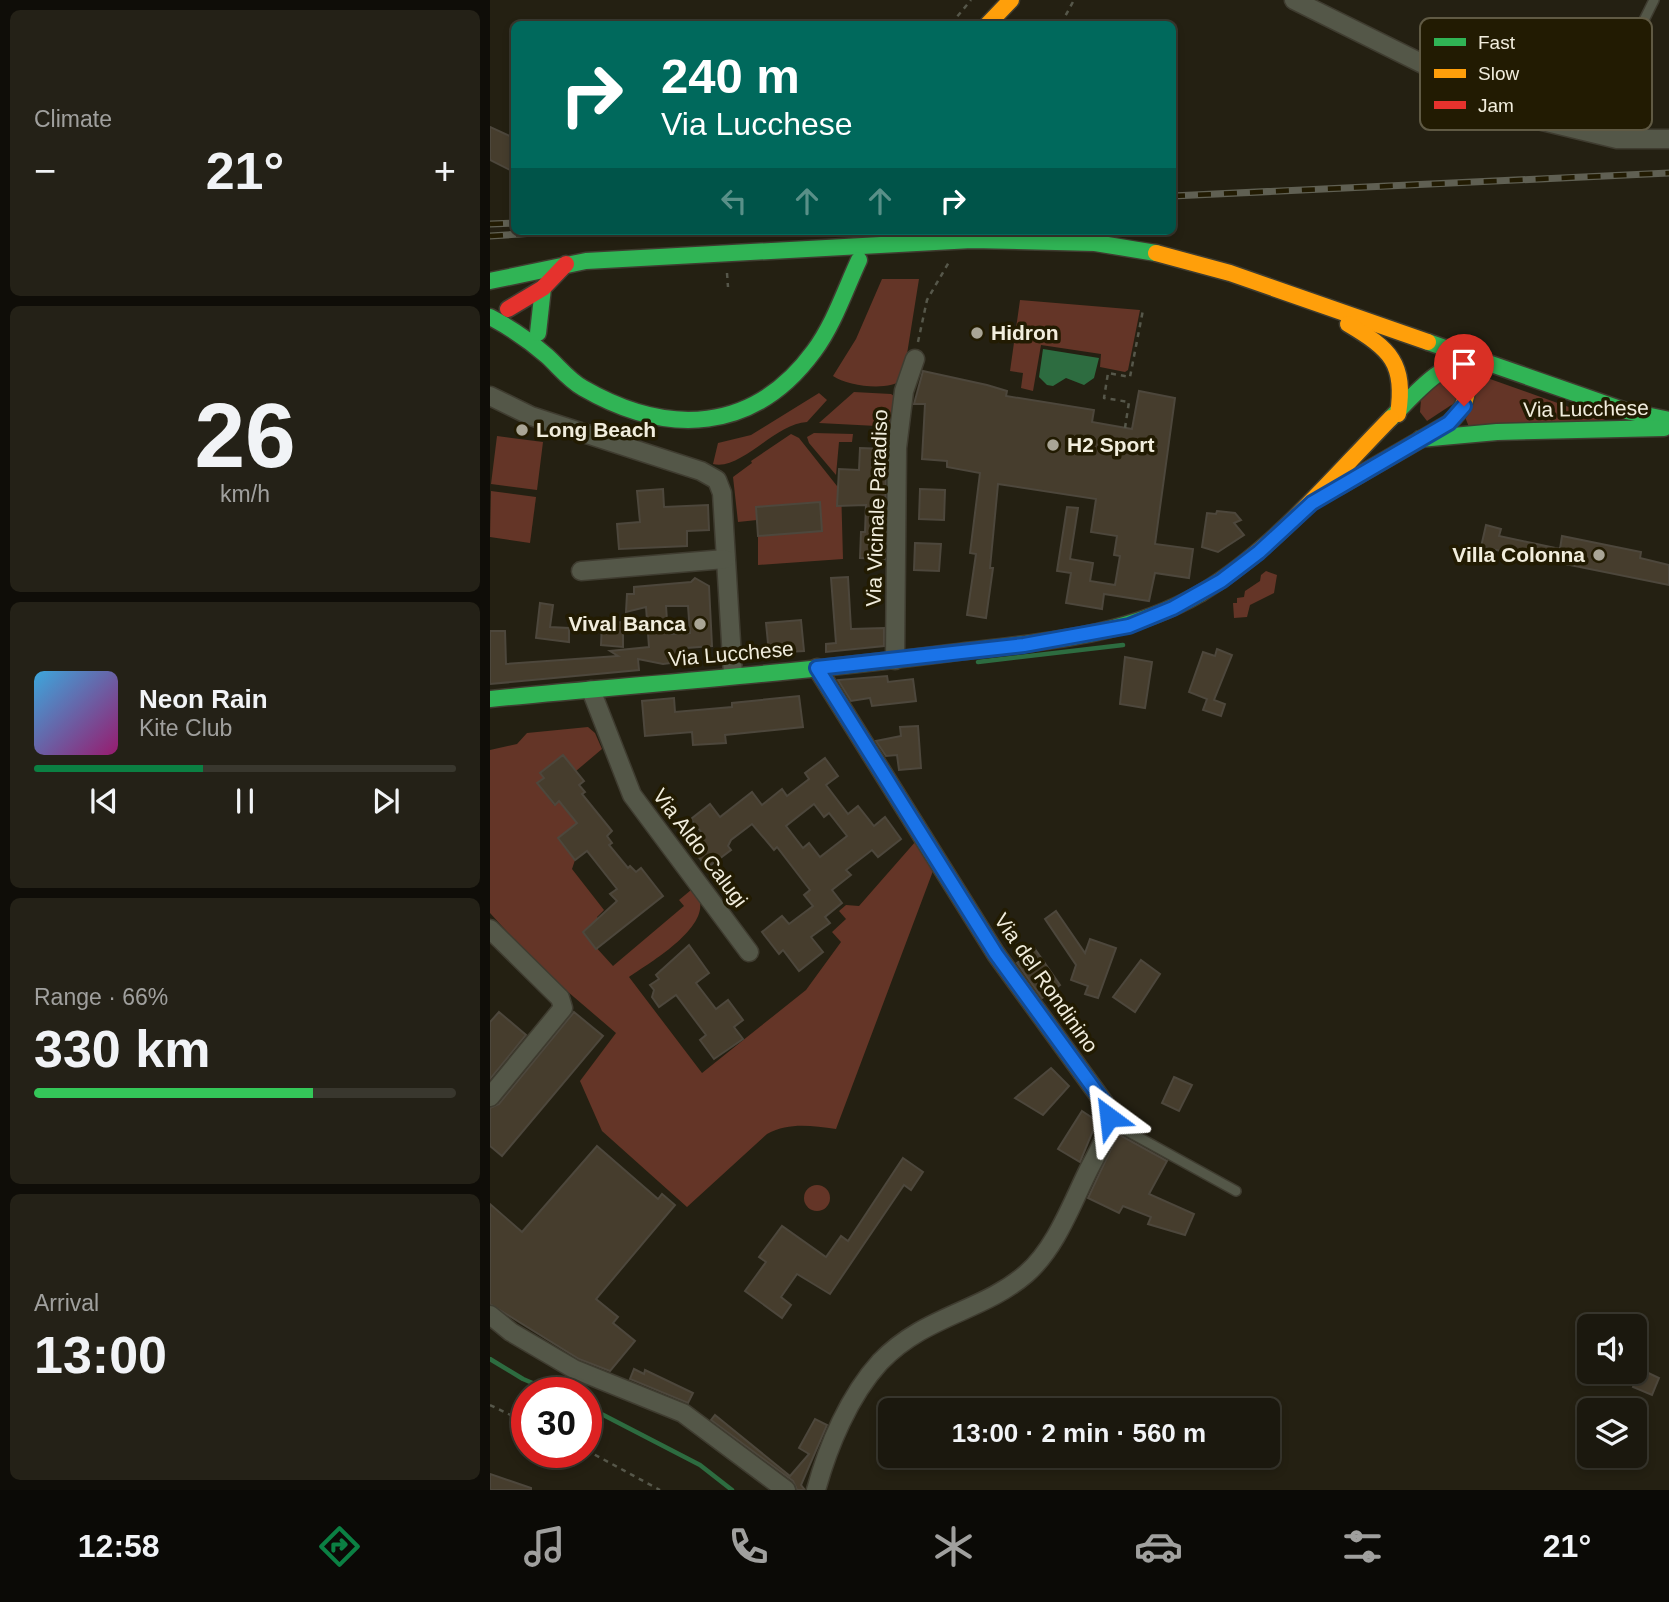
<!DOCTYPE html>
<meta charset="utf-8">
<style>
:root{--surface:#1b180e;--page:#242117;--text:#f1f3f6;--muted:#a0a09e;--line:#39372e;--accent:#0b8043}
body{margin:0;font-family:Helvetica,sans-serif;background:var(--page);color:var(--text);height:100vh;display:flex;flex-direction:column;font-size:26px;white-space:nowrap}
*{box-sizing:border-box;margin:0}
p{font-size:23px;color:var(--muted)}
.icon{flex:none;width:38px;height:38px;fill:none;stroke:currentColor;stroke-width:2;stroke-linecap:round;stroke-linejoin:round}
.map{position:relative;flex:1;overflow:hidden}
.drawer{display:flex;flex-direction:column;gap:10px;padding:10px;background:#0f0d08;width:490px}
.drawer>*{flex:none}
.banner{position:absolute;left:21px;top:21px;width:665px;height:214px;border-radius:10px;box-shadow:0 4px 10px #0003,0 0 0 2px var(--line);background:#00695c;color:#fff;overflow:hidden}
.tools{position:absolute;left:1087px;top:1314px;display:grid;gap:14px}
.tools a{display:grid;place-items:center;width:70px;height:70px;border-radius:10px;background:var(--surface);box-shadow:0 4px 10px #0003,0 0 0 2px var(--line);font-size:35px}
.speed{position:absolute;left:21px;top:1377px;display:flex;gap:14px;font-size:35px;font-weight:700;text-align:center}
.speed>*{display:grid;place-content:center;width:91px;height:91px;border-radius:50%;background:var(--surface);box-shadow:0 4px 10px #0003,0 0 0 2px var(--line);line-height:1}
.speed .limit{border:10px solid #d22;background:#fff;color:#111}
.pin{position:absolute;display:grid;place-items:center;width:60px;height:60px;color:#fff;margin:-72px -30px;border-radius:50% 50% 50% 0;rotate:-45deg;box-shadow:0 0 7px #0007}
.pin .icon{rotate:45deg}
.me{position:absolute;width:77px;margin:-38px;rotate:330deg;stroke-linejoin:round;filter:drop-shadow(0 0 5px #0008)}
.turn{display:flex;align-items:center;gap:24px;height:147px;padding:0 35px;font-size:32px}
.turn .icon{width:91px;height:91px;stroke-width:2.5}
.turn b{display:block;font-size:49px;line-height:60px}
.lanes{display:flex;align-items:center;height:66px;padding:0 35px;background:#0003;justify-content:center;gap:35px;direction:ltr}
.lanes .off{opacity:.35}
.big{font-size:52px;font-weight:800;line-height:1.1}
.drawer .tile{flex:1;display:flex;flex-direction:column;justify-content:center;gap:10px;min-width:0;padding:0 24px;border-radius:10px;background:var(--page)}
.drawer .dial{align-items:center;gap:0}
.dial b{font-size:91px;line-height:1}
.song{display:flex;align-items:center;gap:21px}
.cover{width:84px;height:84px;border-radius:10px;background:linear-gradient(135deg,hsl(200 70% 55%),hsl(320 70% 35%))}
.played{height:7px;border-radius:4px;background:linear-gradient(90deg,var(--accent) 40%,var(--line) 40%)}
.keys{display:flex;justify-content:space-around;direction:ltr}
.heat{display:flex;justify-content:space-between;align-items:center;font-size:38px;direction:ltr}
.charge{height:10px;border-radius:5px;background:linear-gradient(90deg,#34c759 66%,var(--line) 0)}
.trip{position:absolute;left:388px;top:1398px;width:402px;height:70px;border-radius:10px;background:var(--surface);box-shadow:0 4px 10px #0003,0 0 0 2px var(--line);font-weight:800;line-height:70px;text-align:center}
.menu{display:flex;height:112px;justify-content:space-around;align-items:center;background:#0b0a06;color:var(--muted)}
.menu .icon{width:49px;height:49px}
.menu .active{color:var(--accent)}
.menu b{font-size:32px;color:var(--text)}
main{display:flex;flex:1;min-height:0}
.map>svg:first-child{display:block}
.green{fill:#643527}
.water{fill:#2d6c40}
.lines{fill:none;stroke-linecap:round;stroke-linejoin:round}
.stream{stroke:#2d6c40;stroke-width:4.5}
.building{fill:#463d2d;stroke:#4d473c;stroke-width:2;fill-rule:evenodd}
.lane-casing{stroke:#3f3c30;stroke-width:12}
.street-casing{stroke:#3f3c30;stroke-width:21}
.fast-casing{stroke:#3f3c30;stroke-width:19}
.slow-casing{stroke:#3f3c30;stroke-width:19}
.jam-casing{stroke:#3f3c30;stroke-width:19}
.path{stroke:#56574a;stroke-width:2.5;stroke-dasharray:5 5;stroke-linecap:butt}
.lane{stroke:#545748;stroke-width:9}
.street{stroke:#545748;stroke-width:18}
.fast{stroke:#30b455;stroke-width:16}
.slow{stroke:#ff9f0a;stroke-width:16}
.jam{stroke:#e5322d;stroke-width:16}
.rail-casing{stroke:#606053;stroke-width:7}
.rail{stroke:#221b02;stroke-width:4.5;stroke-dasharray:13;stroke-linecap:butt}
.route-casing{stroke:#114b97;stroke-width:18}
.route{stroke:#1a73e8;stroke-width:12}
.poi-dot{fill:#a9a596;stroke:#221b02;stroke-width:2.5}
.labels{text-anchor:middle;stroke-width:7;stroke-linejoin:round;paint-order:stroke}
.poi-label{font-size:21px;font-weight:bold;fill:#f1eddd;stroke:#221b02;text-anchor:start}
.street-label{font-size:21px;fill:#f1eddd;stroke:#221b02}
.key{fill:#221b02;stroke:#605a44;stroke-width:2}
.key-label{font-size:19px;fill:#f1eddd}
</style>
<main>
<section class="drawer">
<div class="tile"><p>Climate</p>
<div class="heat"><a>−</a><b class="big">21°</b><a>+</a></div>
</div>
<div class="tile dial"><b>26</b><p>km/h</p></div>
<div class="tile">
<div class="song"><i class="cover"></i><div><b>Neon Rain</b><p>Kite Club</p></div></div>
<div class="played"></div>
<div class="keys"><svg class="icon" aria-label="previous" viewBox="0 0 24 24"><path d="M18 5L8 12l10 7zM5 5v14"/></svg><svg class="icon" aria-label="pause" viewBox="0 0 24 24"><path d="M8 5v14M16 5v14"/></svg><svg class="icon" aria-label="next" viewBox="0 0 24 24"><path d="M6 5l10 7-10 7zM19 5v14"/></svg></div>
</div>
<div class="tile"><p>Range · 66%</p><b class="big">330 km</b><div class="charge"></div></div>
<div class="tile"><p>Arrival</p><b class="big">13:00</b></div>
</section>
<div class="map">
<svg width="1179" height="1490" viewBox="0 0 1179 1490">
<rect width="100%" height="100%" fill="#242012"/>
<g class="green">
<path d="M392,279H429L413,379C399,392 358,386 343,376L366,339Z"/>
<path d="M530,300L650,310L638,370L635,372L610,367L611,354L551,345L543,391L531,388L533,373L520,371Z"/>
<path d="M961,370L972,398L937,421L930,412L931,400Z"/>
<path d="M986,374L1118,421L979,427L975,417Z"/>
<path d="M364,392L401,394L407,398L406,427L329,423Z"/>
<path d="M329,393L337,400L317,422C284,424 251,471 223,464L228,443L261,435Z"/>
<path d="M324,433L363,434L362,442H349L346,475L319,443L317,437Z"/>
<path d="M301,434L309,438L347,486H351L353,559L268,565V536L332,531L330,503L266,507L267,520L248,522L243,477L262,463L261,461Z"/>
<path d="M7,436L53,442L47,490L1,484Z"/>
<path d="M1,491L46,497L40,543L0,537Z"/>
<path d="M776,571L787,575L784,593L760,605L757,617L744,618L743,603H747V598L754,597L755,591L770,581L771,575Z"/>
<path d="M98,727L105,733L112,749L86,771L73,755L50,773L54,778L47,783L64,805L69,801L87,823L68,838L85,860L82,869L114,910L107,917L109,920L93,933L123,966L194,906L189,900L201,890L209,898C220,928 159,963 139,977L212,1073L316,990L351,942L342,932L356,919L349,911L356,905L369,906L426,841L443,871L346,1129C321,1126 300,1122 277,1134L197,1207L112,1131L90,1081L126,1033L50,968L0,913V750L27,744L37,733Z"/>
<circle cx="327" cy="1198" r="13"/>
</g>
<path class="water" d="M553,349L609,358L604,378L594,385L576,378L563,386L557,385L549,377Z"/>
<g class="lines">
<g class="stream">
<path d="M488,662L633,645"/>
<path d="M0,1359L33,1379L66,1393"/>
<path d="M96,1406L210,1465L242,1490"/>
</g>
</g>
<g class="building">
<path d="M0,127L24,138V172L0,160Z"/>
<path d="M433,371L497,385L517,391L516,396L604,410L602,422L642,429L649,391L685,398L665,544L703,549L699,578L665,573L659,601L614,594L612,609L576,603L581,573L567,571L577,507L588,508L580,559L603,563L600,581L625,585L630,556L624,555L627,536L601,532L606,499L508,484L500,568H503L496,618L477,615L486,554L480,553L490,473L457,467V461L432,459L435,404H424Z"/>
<path d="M370,448L396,449L395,559L370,558L371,532H375L376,505L347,506L349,469L369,470Z"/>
<path d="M173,489L174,507L218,505L219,530L197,531V546L129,549L127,524L150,522L147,491Z"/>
<path d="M430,489L455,490L454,520L429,519Z"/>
<path d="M330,502L332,531L268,536L266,507Z"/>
<path d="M727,511L745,513L751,520L744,523L754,535L728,552L712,547L717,513L726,514Z"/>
<path d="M996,525L1011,529L1009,536L1070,549L1072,536L1151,552L1150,558L1179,565V585L991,547Z"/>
<path d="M425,543L451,544L449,571L424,570Z"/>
<path d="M358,577L361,629L394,628V646L336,652V644L346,643L341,578Z"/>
<path d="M205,578L219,586L222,646L196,648V661L173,664L148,659L149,670L0,684V631H15L16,664L128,656L120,651L159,647L156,607L136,612L137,594H144V587L201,582ZM176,606H198L200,633L178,634Z"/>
<path d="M50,603L63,605L60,627L79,628V642L46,638Z"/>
<path d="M311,620L314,651L279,653L276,623Z"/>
<path d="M133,622V647L111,645L112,623Z"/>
<path d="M727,649L742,655L724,700L735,704L731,716L713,710L717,699L699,692L713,652L725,656Z"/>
<path d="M635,657L662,662L655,708L630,704Z"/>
<path d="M397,676L398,682L423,679L426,701L382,706L380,698L361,701L348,680Z"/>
<path d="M309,696L313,727L235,735L236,743L203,745L202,732L155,736L152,701L184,698L185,712L242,707V703Z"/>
<path d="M428,726L431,768L409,770L407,755L396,756L386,741L411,736L410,727Z"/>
<path d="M73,755L94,781L89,785L95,792L92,794L122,831L117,836L122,843L119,845L138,868L140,866L146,872L151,868L173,896L106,949L93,932L127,901L120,894L127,889L97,851L85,860L68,838L87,823L69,801L65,805L47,783L54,778L50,773Z"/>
<path d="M335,758L348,776L336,785L358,814L368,806L384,826L395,817L411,839L388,857L382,850L356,870L361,875L342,890L352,903L335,917L340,923L321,937L333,952L309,971L293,950L289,954L272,932L292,916L299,924L323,906L314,895L320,890L287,847L284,850L262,824L241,840L238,846L241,850L217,868L201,847L215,837L201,819L220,804L230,817L262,792L272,805L292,789L297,796L319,779L315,773ZM324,804L334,817L339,813L357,836L330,857L319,843L313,848L296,826Z"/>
<path d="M566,911L595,953L600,939L626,948L608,998L595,994L598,986L581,980L586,965L555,919Z"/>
<path d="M199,945L219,973L206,983L226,1009L238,1000L253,1020L244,1027L253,1039L224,1059L210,1040L216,1035L186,995L169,1007L162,997L164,990L160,985L169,979L166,975Z"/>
<path d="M545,949L570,985L552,998L527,963Z"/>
<path d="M651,960L670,974L645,1012L623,997Z"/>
<path d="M9,1012L36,1035L0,1079V1022Z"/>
<path d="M84,1012L113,1036L12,1156L0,1146V1108L9,1104Z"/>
<path d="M561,1068L579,1086L553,1115L525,1098Z"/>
<path d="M684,1077L702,1085L689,1111L672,1103Z"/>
<path d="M592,1111L607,1121L590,1162L568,1149Z"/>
<path d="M628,1134L677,1161L659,1194L704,1214L695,1235L658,1224L661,1217L633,1206L629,1213L598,1198Z"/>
<path d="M107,1146L168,1199L172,1194L185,1205L106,1299L128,1317L123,1323L145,1341L120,1371L89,1359L0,1304V1204L32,1232Z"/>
<path d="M413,1158L433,1172L421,1190L414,1185L340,1294L307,1274L291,1297L301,1305L292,1318L255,1291L276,1262L269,1257L292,1226L336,1257L351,1236L358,1241Z"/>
<path d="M144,1369L154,1374L155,1370L203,1393L198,1403L140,1379Z"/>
<path d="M1150,1369L1169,1378L1162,1395L1143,1387Z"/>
<path d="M225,1415L300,1476L319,1454L309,1448L325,1419L337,1425L311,1485L315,1490H307L303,1481L221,1420Z"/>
<path d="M0,1474L41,1488V1490H0Z"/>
</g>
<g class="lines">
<g class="lane-casing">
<g id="lane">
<path d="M1090,131L1094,82"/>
<path d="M1098,133L1164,0"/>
<path d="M619,1121L746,1191"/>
</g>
</g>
<g class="street-casing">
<g id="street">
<path d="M804,0L1044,119L1127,139H1179"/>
<path d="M0,396L41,416L211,471L227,480L232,493L243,675"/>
<path d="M91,571L235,559"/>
<path d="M405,660L407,448L414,391L425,359"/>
<path d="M101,690L142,795L259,952"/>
<path d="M0,929L70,998L73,1008L0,1097"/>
<path d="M0,1315L21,1332L84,1369L193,1413L296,1490"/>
<path d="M326,1490C338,1446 359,1396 390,1362C435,1315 492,1312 536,1274C566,1248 582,1203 599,1169C609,1149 626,1126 615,1104L506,954L327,668"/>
</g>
</g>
<g class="fast-casing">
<g id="fast">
<path d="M0,281L96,261L482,240L605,243L666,253"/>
<path d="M0,317C21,328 40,341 57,356C69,367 79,380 93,388C178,437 264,433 324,351C344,324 355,290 369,260"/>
<path d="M48,333L53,288"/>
<path d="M938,342L1136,411L1179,420"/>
<path d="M901,418C929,390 946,367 985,357"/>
<path d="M930,439L1007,432L1174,428"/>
<path d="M0,699C153,684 307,673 460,653C546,642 634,638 711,593"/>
</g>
</g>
<g class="slow-casing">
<g id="slow">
<path d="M498,24L521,0"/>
<path d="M666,253L740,273L938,342"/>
<path d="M858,324C900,349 916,363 908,414"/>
<path d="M850,486L959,423C985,399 980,377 962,349"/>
<path d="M711,593C784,549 841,479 901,418"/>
</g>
</g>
<g class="jam-casing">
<path id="jam" d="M18,309L53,288L76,264"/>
</g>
<g class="path">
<path d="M461,24L481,0"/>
<path d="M571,24L584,0"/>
<path d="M237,273L238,287"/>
<path d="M428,342L437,300L459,262"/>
<path d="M635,428L639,402L614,398L618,373L640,377L653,310"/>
<path d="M0,1405L37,1423"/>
<path d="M96,1450L170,1490"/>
</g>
<use href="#lane" class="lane"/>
<use href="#street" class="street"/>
<use href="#fast" class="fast"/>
<use href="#slow" class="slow"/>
<use href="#jam" class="jam"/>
<g class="rail-casing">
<g id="rail">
<path d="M682,196L1179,173"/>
<path d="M0,224L24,223"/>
<path d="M0,236L75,231"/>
</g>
</g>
<use href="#rail" class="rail"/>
</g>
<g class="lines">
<g class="route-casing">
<path id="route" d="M619,1117L615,1104L506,954L327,668L534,645L639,626L683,608L731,581L769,552L822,503L959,423L974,406"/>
</g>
<use href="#route" class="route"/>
</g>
<g class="poi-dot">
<circle cx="487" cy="333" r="7"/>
<circle cx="32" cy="430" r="7"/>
<circle cx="563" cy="445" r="7"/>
<circle cx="1109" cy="555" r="7"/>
<circle cx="210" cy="624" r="7"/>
</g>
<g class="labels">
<g class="poi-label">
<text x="501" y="340">Hidron</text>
<text x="46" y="437">Long Beach</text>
<text x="577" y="452">H2 Sport</text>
<text x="1095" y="562" text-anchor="end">Villa Colonna</text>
<text x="196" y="631" text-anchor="end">Vival Banca</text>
</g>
<g class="street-label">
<text transform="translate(1096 409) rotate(-1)" y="7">Via Lucchese</text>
<text transform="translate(387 508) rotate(-88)" y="7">Via Vicinale Paradiso</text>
<text transform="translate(241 654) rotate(-5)" y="7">Via Lucchese</text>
<text transform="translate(210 848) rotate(53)" y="7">Via Aldo Calugi</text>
<text transform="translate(556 983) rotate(55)" y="7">Via del Rondinino</text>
</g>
</g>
<rect x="930" y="18" width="232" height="112" rx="10" class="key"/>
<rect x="944" y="38" width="32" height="8" fill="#30b455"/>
<rect x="944" y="69" width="32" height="9" fill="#ff9f0a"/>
<rect x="944" y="101" width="32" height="8" fill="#e5322d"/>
<g class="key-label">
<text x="988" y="49">Fast</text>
<text x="988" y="80">Slow</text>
<text x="988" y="112">Jam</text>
</g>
</svg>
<div class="tools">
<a><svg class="icon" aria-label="sound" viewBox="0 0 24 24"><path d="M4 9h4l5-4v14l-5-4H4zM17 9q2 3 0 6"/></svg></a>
<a><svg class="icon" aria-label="layers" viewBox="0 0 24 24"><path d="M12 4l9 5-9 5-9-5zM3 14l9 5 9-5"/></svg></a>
</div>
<div class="speed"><div class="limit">30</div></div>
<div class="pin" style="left:974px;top:406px;background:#d93025"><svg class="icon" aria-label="arrive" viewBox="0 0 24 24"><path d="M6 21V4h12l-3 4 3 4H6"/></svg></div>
<svg class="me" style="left:619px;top:1117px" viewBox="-20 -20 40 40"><path d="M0-17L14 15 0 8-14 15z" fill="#1a73e8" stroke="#fff" stroke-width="4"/></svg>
<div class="trip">13:00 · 2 min · 560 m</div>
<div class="banner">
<div class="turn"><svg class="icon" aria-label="right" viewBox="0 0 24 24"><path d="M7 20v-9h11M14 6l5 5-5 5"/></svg><div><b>240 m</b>Via Lucchese</div></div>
<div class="lanes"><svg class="icon off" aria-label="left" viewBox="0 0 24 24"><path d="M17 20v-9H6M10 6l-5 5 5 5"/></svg><svg class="icon off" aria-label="ahead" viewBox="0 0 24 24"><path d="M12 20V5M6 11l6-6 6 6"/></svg><svg class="icon off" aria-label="ahead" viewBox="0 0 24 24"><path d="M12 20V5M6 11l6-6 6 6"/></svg><svg class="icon" aria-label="right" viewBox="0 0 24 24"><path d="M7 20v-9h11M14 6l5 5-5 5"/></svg></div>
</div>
</div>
</main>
<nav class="menu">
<b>12:58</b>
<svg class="icon active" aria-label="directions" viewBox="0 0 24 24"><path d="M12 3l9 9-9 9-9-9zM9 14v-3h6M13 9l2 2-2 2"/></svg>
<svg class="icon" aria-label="music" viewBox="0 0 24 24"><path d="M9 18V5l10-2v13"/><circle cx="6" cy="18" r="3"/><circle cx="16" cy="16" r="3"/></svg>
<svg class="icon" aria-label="phone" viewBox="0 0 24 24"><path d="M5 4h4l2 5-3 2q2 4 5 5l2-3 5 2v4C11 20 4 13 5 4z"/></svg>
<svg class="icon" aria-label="climate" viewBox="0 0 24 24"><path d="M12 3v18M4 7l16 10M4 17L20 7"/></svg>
<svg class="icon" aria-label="car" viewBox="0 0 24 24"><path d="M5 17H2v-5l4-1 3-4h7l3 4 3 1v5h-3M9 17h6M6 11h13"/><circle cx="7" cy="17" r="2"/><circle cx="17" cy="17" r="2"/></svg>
<svg class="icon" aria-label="filters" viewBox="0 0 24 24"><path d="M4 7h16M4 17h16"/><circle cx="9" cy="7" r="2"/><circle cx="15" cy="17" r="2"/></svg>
<b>21°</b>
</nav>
